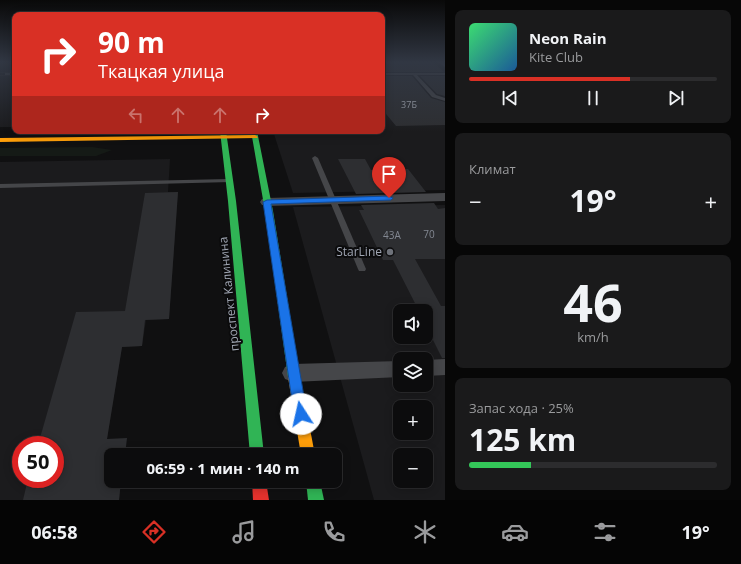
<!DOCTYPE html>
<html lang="ru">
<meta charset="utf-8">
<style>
:root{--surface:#0c0c0d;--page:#1a1a1b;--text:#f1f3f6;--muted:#9a9b9d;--line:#2c2c2e;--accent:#d93025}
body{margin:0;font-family:"Open Sans",sans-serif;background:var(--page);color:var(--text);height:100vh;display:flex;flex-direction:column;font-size:15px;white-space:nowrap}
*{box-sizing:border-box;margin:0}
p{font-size:13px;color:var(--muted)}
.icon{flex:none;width:22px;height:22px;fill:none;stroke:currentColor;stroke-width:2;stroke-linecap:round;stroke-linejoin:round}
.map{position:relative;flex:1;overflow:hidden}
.panel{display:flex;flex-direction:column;gap:10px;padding:10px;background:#070707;width:296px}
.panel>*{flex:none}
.hud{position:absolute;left:12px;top:12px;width:373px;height:122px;border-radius:8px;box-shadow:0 2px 10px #0003,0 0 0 1px var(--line);background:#d93025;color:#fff;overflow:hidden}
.buttons{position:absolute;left:393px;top:304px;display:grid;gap:8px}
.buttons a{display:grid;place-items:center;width:40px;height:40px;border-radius:8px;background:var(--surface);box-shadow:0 2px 10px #0003,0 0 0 1px var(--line);font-size:20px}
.speed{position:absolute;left:12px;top:436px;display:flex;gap:8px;font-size:20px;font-weight:700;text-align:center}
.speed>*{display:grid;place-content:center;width:52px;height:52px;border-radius:50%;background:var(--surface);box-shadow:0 2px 10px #0003,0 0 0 1px var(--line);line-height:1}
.speed .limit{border:6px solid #d22;background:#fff;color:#111}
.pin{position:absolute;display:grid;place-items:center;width:34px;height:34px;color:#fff;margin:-41px -17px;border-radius:50% 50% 50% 0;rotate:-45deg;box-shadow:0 0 4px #0007}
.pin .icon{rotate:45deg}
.me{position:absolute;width:44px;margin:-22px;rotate:350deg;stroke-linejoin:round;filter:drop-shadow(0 0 3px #0008)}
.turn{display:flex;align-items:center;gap:14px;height:84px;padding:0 20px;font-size:18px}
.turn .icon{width:52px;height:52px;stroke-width:2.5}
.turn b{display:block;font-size:28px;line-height:34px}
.lanes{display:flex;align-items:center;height:38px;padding:0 20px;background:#0003;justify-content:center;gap:20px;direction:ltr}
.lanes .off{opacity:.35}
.big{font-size:30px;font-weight:700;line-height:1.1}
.panel .tile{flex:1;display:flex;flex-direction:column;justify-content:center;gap:6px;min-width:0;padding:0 14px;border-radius:8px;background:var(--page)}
.panel .dial{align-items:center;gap:0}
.dial b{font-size:52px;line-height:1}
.song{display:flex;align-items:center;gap:12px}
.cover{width:48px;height:48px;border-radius:6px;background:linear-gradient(135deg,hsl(140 70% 55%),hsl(210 70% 35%))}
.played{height:4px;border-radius:2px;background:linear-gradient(90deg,var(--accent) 65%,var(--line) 65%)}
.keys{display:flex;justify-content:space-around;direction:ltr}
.heat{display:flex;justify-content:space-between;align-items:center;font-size:22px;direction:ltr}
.charge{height:6px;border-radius:3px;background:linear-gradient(90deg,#34c759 25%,var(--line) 0)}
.trip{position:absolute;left:104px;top:448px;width:238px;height:40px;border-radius:8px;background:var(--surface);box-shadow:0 2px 10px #0003,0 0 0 1px var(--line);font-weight:700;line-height:40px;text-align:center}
.tab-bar{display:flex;height:64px;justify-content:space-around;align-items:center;background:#050505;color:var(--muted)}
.tab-bar .icon{width:28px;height:28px}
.tab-bar .on{color:var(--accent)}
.tab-bar b{font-size:18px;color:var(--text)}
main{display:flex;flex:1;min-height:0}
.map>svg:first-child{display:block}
.built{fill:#1b1b1d;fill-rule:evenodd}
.green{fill:#151a16}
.building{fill:#2d2e31}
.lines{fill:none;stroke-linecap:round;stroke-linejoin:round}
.lane{fill:#454649;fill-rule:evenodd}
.street{fill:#454649;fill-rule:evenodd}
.fast{fill:#30b455;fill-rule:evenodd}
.slow{fill:#ff9f0a;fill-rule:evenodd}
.jam{fill:#e5322d;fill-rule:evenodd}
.rail-casing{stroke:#454649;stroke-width:2.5}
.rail{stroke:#0b0b0c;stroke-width:1.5;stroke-dasharray:5;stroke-linecap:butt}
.route{fill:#1a73e8;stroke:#114b97}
.poi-dot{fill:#6e727a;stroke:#0b0b0c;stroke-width:1.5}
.labels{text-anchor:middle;stroke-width:4;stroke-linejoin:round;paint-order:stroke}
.far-number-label{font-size:9px;fill:#838892}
.number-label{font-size:10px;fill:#838892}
.poi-label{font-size:12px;fill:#a0a6b3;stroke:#0b0b0c;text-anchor:end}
.street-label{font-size:12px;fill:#a0a6b3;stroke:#0b0b0c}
</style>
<main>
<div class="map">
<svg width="445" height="500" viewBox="0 0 445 500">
<rect width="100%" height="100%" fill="#101011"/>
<g class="built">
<rect x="0" y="63" width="15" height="64"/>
<path d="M382,63H445V190L293,193L273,131H382Z"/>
<path d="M170,159L168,192H178L169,319L146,320L142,346L122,347L107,439L111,455V481H121L119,500H0V162ZM21,445H55V479H21Z"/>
<path d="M445,205V500H374L293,207ZM400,311H426V337H400ZM400,359H426V385H400ZM400,407H426V433H400ZM400,455H426V481H400Z"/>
</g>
<path class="green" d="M92,147L112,150L96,156H0V148Z"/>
<g class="building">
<path d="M382,62H433L444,72H382Z"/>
<path d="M382,76H412L431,98L445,102V125L396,126L382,109Z"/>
<path d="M420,76H445V96L437,94Z"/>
<path d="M338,159H365L371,170L408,169L426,192L356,194Z"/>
<path d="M178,192L169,319L145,320L142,346L122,347L107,439L127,438L125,455H111V481H121L119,500H23L28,479H55V445H38L76,312L125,311L145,193Z"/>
<path d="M434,203L438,209L445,208V259H415L441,306H445V358H442L426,326V311H419L393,260H383L359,210H364L361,205Z"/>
</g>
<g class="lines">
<g class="lane">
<path d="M443,62L445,64V67L438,62Z"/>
<path d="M382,73H445V75H417L436,95L445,98V101L432,97L413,75H382Z"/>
<path d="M315,156L318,158L366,269L365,271H359L358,269L312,158Z"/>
<path d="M229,179L231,180V182L0,188V184Z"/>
</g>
<g class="street">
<path d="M445,193V201L267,206L262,205L260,202L262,199L267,198Z"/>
<path d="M445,359V375L426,376V360Z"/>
<path d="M400,361V377L293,382L285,379L282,373L285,367L293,364Z"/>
</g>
<g class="fast">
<path d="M220,131H226L236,201L264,455H250L228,201Z"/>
<path d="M251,131H257L273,211L300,377L298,380L294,382L290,380L288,377L265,211Z"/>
<path d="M306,481H320L324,500H308Z"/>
</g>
<g class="slow">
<path d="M255,135L258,137L257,138L0,142V138Z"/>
<path d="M294,372L298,374L300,377L315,455H301L288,377L290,374Z"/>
</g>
<path class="jam" d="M252,481H266L269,500H253Z"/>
<g class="rail-casing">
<path id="rail" d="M0,74H15"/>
</g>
<use href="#rail" class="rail"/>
</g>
<linearGradient id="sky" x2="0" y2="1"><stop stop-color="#090909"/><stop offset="0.47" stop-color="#313743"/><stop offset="1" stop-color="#313743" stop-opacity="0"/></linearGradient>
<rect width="445" height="132" fill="url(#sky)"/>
<path class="route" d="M389,196L393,198L391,200L271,204L307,414L305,418L301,420L296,418L294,414L263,202L267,200Z"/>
<circle class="poi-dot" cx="390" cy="252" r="4"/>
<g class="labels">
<g class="far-number-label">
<text x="409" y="108">37Б</text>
</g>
<g class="number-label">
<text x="429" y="238">70</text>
<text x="392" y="239">43А</text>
</g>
<g class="poi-label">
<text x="382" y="256">StarLine</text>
</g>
<g class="street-label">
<text transform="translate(229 294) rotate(-96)" y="4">проспект Калинина</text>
</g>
</g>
</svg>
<div class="buttons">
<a><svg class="icon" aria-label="sound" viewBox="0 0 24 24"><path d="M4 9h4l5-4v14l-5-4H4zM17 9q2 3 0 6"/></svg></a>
<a><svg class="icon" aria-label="layers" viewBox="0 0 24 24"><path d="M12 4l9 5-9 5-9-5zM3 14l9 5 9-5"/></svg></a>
<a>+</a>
<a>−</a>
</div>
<div class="speed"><div class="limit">50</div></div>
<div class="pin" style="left:389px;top:198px;background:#d93025"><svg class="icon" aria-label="arrive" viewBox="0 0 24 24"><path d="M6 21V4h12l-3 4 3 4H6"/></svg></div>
<svg class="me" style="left:301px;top:414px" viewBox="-20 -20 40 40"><circle r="19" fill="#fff"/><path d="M0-13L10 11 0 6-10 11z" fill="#1a73e8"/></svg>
<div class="trip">06:59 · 1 мин · 140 m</div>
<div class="hud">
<div class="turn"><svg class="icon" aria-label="right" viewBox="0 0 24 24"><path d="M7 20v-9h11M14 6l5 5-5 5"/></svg><div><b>90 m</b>Ткацкая улица</div></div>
<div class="lanes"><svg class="icon off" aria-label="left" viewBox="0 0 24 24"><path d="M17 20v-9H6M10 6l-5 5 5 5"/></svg><svg class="icon off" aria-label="ahead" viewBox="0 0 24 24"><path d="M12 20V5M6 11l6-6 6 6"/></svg><svg class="icon off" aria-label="ahead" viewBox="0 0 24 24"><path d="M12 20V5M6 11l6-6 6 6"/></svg><svg class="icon" aria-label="right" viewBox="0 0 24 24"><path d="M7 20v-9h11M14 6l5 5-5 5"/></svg></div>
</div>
</div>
<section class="panel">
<div class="tile">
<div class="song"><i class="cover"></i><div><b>Neon Rain</b><p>Kite Club</p></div></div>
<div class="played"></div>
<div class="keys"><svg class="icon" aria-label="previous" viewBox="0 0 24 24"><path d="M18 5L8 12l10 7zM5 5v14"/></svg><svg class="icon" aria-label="pause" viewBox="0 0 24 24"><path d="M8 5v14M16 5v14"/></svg><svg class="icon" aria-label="next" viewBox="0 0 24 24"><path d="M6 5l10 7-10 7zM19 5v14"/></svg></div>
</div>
<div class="tile"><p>Климат</p>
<div class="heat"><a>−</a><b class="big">19°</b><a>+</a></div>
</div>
<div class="tile dial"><b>46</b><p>km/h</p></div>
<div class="tile"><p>Запас хода · 25%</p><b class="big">125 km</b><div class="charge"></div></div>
</section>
</main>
<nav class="tab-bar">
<b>06:58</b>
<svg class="icon on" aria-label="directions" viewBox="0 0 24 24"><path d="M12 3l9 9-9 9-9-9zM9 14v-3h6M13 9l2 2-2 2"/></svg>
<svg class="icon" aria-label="music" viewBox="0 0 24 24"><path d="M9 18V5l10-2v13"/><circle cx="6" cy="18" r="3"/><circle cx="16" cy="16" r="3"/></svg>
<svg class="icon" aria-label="phone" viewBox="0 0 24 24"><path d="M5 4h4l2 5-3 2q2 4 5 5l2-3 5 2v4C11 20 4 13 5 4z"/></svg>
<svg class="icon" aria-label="climate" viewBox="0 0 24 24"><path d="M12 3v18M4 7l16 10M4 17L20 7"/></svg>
<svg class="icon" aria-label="car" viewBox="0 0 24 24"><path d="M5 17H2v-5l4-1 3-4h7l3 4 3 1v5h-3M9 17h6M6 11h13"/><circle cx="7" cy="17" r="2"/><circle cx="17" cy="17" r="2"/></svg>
<svg class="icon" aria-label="filters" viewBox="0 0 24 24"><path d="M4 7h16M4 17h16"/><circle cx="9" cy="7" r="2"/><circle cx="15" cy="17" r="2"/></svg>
<b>19°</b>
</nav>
